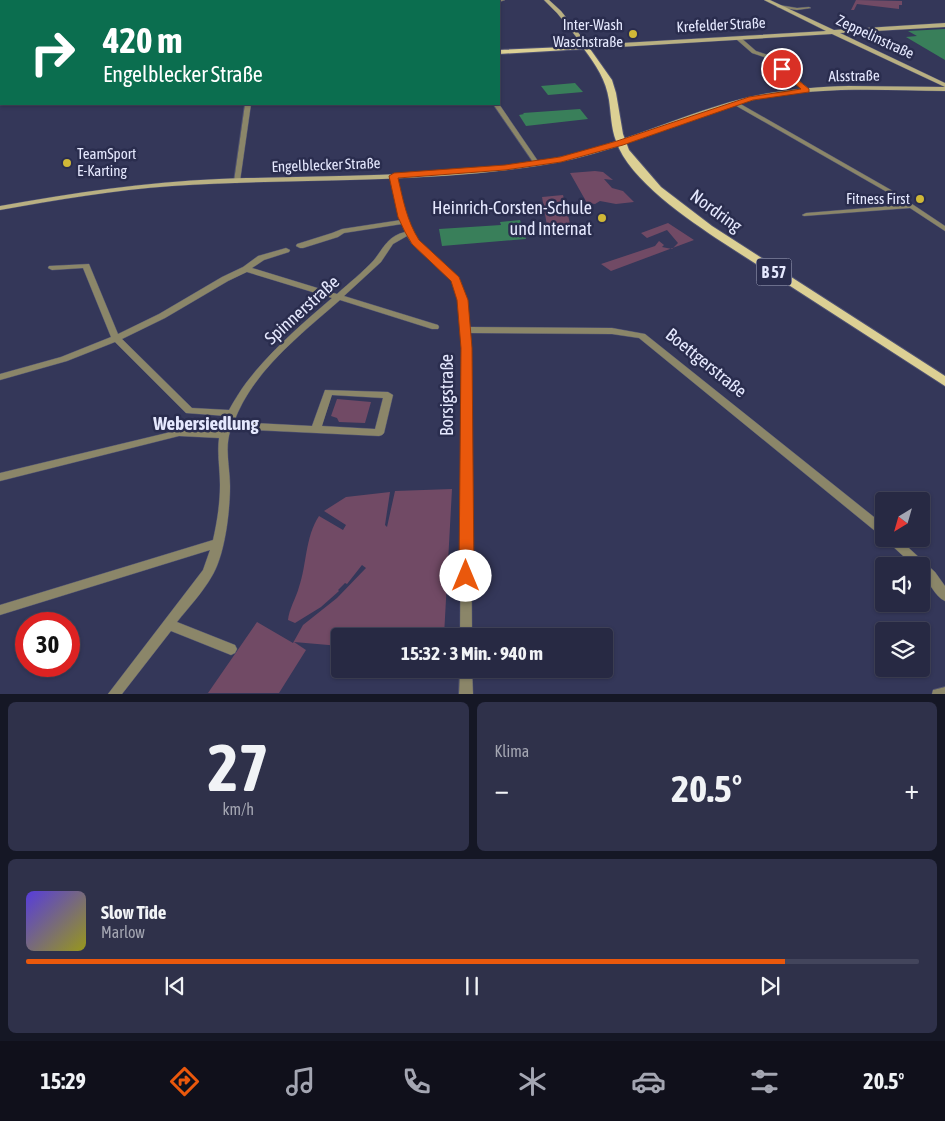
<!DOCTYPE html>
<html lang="de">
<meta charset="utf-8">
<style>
:root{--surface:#272943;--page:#2f314a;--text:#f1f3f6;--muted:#a4a6b2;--line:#43455c;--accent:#ea580c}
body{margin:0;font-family:"Asap Condensed",sans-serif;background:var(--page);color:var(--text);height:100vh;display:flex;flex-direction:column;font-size:19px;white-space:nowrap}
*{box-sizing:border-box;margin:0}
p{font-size:16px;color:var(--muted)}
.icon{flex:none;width:28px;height:28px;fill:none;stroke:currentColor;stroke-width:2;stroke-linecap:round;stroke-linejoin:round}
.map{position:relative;height:694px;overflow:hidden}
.side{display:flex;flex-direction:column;gap:8px;padding:8px;background:#151725;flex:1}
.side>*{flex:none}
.banner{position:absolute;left:0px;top:0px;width:500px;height:105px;box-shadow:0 1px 4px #0004,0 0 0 1px var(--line);background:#0b6e4f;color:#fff;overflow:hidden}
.needle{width:32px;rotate:217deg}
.fabs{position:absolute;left:875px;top:492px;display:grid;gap:10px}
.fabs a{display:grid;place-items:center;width:55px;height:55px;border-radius:5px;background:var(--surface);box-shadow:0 1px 4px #0004,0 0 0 1px var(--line);font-size:25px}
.speed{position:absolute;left:15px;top:612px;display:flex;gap:10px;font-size:25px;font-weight:700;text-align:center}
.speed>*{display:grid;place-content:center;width:65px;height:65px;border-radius:50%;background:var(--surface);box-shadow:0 1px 4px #0004,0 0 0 1px var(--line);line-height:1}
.speed .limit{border:8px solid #d22;background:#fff;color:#111}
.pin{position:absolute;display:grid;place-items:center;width:42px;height:42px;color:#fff;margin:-21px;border:2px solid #fff;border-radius:50%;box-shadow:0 1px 5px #0007}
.me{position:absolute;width:55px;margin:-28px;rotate:0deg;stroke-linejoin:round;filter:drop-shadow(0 0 4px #0008)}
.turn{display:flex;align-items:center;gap:18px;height:105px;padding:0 20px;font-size:22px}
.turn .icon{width:65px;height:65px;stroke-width:2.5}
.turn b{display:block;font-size:35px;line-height:42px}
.big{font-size:38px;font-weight:700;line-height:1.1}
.side .widget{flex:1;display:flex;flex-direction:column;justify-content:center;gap:8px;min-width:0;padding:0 18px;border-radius:8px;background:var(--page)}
.side .dial{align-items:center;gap:0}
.dial b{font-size:65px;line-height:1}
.song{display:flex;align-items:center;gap:15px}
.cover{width:60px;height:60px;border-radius:8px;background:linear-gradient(135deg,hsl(250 70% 55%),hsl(60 70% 35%))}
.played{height:5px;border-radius:2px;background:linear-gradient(90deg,var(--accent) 85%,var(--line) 85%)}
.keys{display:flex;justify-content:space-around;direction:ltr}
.heat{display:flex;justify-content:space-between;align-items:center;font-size:28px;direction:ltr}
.side .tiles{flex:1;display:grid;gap:8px;grid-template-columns:1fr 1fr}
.widget:last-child{grid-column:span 2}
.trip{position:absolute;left:331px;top:628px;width:282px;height:50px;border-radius:5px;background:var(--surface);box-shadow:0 1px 4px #0004,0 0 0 1px var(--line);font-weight:700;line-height:50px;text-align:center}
.tabs{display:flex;height:80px;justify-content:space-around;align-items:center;background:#10101b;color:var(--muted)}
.tabs .icon{width:35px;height:35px}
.tabs .on{color:var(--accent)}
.tabs b{font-size:22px;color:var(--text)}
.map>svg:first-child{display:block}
.green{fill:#714a65}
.building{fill:#397f5a}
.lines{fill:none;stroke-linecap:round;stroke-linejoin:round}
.street-casing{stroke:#505373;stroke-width:1}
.secondary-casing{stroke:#505373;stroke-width:1}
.primary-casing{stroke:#505373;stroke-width:2}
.street{fill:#8b8669;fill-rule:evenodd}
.secondary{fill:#b9b082;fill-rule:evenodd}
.primary{fill:#dcd094;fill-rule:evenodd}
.route{fill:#ea580c;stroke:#983908}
.poi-dot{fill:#d0b837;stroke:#2a2d4e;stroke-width:2}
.labels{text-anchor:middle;stroke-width:5;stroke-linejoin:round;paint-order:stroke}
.far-poi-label{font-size:15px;fill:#e5e8fe;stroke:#2a2d4e;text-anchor:end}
.far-street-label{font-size:15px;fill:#e5e8fe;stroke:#2a2d4e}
.shield{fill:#2a2d4e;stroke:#adb0c9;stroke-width:1}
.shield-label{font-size:16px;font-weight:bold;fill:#e5e8fe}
.poi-label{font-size:18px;fill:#e5e8fe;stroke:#2a2d4e;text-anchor:end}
.street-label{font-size:18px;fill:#e5e8fe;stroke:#2a2d4e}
.neighbourhood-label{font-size:19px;font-weight:bold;fill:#e5e8fe;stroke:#2a2d4e}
</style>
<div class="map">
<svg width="945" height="694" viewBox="0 0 945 694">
<rect width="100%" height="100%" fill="#343759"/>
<g class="green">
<path d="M856,0L902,1V5H899V9L857,4L854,10H851Z"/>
<path d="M595,171L603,172L613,180L604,179L612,188L623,191L634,202L616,204L600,201L595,204L587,203L570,173Z"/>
<path d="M563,195L573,236L549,237L542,197Z"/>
<path d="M668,223L694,240L611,271L601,264L655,246L659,241L664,245L662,247L672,249L678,243L667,230L647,238L641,233Z"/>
<path d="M337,399L371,402L365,423L339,422L337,418L331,416Z"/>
<path d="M452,489L444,636H340V646L294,642L306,650L279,693H208L257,622L293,643L303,625L337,598L366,568L362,565L347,584L345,583L338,590L339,591L321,607L295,623L288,620C289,609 296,598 299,587C307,564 305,537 319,516L343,530L346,525L324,511L346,497L390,492L385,525L387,527L395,491Z"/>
</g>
<g class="building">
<path d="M945,29V60L906,37L917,36L908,31Z"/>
<path d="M575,83L583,92L548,95L541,86Z"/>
<path d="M580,109L588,119L526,126L519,115L524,114L523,113Z"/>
<path d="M520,220L526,239L442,246L439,229L501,225L500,222Z"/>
</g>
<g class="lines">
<g class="street-casing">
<g id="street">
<path d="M283,0H303L304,1H285Z"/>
<path d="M494,0H505L499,2L493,1Z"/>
<path d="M779,5L797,8L809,7L811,8L797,10L777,7Z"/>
<rect x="0" y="12" width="1" height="2"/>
<path d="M736,37H740L756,51L768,55L809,89V91H805L764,57L752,53L736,39Z"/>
<path d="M733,102H737L891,190L945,226V231L910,208L804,216L802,215L806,213L904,205L887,192L733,104Z"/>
<path d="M245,104H251L240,181L237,183L234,181Z"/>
<path d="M493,104H499L540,164L539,165H535Z"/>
<path d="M394,174L397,176C402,198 405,222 418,240L460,280L466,300L469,327L612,328L645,334L884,525V536L880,535L639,338L612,334L469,333L470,348L472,636H460L462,348L458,300L452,281L412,244L407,236L393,244L381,262L344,296L438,325L439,327L438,329H432L340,300C300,335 252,372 234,422L312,426L325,390L388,392L393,395L384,433L382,435L379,436L231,429C224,447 230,467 230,486C230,511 225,555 212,576C203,592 189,607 177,622L235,645L237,649L235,653L231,655L171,631L122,694H108L203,570L210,550L0,615V605L213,540C217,522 220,504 220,485C220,469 217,454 219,438L179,436L0,481V473L179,430L220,431L226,416L186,413L115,342L67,361L0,380V374L61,357L111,337L83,268L52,270L48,268L49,266L89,264L118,334L159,314L222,277L243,267L258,256L286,248L290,250L289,252L264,260L252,268L337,294C349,283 363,272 374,260C384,247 388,236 405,232L402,224L344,233L338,237L303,248H300L296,246L297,244L332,233L342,229L401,220L391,176ZM247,272L332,298C302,324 270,351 246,383C240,391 234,401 229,410L192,408L122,339L165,318L228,281ZM332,395L383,398L375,429L322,426Z"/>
<path d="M887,539H899L935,572L945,586V601C935,597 929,581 921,573V566H914L888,542Z"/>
<path d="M460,669H472L473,694H459Z"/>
<path d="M945,687V694H932L933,690Z"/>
</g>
</g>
<g class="secondary-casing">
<g id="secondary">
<path d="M544,0H549L561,11L588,45L826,31L764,0H770L834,30L945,23V27L840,33L945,83V87L832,34L586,49L557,13Z"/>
<path d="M849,86L945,87V91C881,90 816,86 753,100C730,105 707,115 685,123C636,140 588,159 537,166C416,184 293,178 172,186C114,190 57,200 0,210V206C73,193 145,182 219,179C325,175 434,178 539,161C609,150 673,117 741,99C776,90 813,87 849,86Z"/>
</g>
</g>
<g class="primary-casing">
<g id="primary">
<path d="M588,46L612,80L616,93L623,134L629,150L661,187L712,226L945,376V386L722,242C689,220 629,180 616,141C611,128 611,113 609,100C606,80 596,65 584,49L499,54V50Z"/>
<rect x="0" y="81" width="1" height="4"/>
</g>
</g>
<use href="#street" class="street"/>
<use href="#secondary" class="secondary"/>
<use href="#primary" class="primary"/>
</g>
<path class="route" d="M782,67L809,89V92L753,100L623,145L561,162L505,170L398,178C403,200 407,221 419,240L459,277L468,300L472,348L474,576L472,580L466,582L461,580L459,576L461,348L457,300L451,281L412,244L405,232L398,217L389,176L394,173L505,165L560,157L617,141L749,97L801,89L780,71V68Z"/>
<g class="poi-dot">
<circle cx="633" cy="34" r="5"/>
<circle cx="67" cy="163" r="5"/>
<circle cx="920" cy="199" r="5"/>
<circle cx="602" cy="218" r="5"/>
</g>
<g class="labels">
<g class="far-poi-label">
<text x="623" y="30">Inter-Wash<tspan x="623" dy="17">Waschstraße</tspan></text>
<text x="77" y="159" text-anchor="start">TeamSport<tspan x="77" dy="17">E-Karting</tspan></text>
<text x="910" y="204">Fitness First</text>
</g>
<g class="far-street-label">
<text transform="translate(721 25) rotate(-3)" y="5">Krefelder Straße</text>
<text transform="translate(875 37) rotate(25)" y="5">Zeppelinstraße</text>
<text transform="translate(854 76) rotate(-1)" y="5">Alsstraße</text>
<text transform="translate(326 165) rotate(-2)" y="5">Engelblecker Straße</text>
</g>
<rect class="shield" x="756.5" y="258.5" width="35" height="27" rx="4"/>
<g class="shield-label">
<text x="774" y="278">B 57</text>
</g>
<g class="poi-label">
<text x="592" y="214">Heinrich-Corsten-Schule<tspan x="592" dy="21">und Internat</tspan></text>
</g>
<g class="street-label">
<text transform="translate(716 211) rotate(36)" y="6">Nordring</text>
<text transform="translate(302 310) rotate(-42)" y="6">Spinnerstraße</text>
<text transform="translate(706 363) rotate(39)" y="6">Boettgerstraße</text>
<text transform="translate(447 395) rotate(-90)" y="6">Borsigstraße</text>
</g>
<g class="neighbourhood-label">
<text x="206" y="430">Webersiedlung</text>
</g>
</g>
</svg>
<div class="fabs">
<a><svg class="needle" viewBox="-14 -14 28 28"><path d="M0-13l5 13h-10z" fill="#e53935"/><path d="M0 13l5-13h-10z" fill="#a4a6b2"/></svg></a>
<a><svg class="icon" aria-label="sound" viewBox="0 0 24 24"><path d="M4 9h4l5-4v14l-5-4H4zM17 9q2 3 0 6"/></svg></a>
<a><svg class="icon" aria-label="layers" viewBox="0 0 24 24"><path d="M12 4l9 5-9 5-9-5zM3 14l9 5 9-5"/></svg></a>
</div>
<div class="speed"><div class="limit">30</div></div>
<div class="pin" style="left:782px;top:69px;background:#d93025"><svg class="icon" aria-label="arrive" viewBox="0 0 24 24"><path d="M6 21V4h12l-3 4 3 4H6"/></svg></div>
<svg class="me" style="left:466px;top:576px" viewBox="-20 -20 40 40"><circle r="19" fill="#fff"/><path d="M0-13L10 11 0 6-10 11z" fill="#ea580c"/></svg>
<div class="trip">15:32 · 3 Min. · 940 m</div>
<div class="banner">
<div class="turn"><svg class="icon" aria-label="right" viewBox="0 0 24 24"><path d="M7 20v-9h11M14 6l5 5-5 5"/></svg><div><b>420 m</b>Engelblecker Straße</div></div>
</div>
</div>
<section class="side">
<div class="tiles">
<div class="widget dial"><b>27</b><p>km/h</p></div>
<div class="widget"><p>Klima</p>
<div class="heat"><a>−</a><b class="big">20.5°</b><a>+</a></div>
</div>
<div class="widget">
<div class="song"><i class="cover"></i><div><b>Slow Tide</b><p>Marlow</p></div></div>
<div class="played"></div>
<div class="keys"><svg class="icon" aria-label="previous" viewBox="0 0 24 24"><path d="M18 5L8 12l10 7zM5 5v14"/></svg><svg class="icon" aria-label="pause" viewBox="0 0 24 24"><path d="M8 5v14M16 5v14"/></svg><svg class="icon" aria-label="next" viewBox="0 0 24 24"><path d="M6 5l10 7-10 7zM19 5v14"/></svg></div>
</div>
</div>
</section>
<nav class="tabs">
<b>15:29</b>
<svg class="icon on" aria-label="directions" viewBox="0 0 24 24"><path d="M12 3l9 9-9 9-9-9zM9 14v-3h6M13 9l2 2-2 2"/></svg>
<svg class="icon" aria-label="music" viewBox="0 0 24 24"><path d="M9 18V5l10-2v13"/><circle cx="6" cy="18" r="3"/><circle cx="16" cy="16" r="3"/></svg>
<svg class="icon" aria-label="phone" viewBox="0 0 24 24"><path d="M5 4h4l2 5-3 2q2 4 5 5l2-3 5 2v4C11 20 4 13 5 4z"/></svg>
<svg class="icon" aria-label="climate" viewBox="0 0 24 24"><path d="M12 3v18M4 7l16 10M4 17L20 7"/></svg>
<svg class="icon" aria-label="car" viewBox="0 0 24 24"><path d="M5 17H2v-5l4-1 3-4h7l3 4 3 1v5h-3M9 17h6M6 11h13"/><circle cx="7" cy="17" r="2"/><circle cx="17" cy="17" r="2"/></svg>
<svg class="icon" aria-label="filters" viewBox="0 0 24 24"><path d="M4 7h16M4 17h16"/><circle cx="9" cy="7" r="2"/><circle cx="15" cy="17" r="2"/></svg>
<b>20.5°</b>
</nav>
